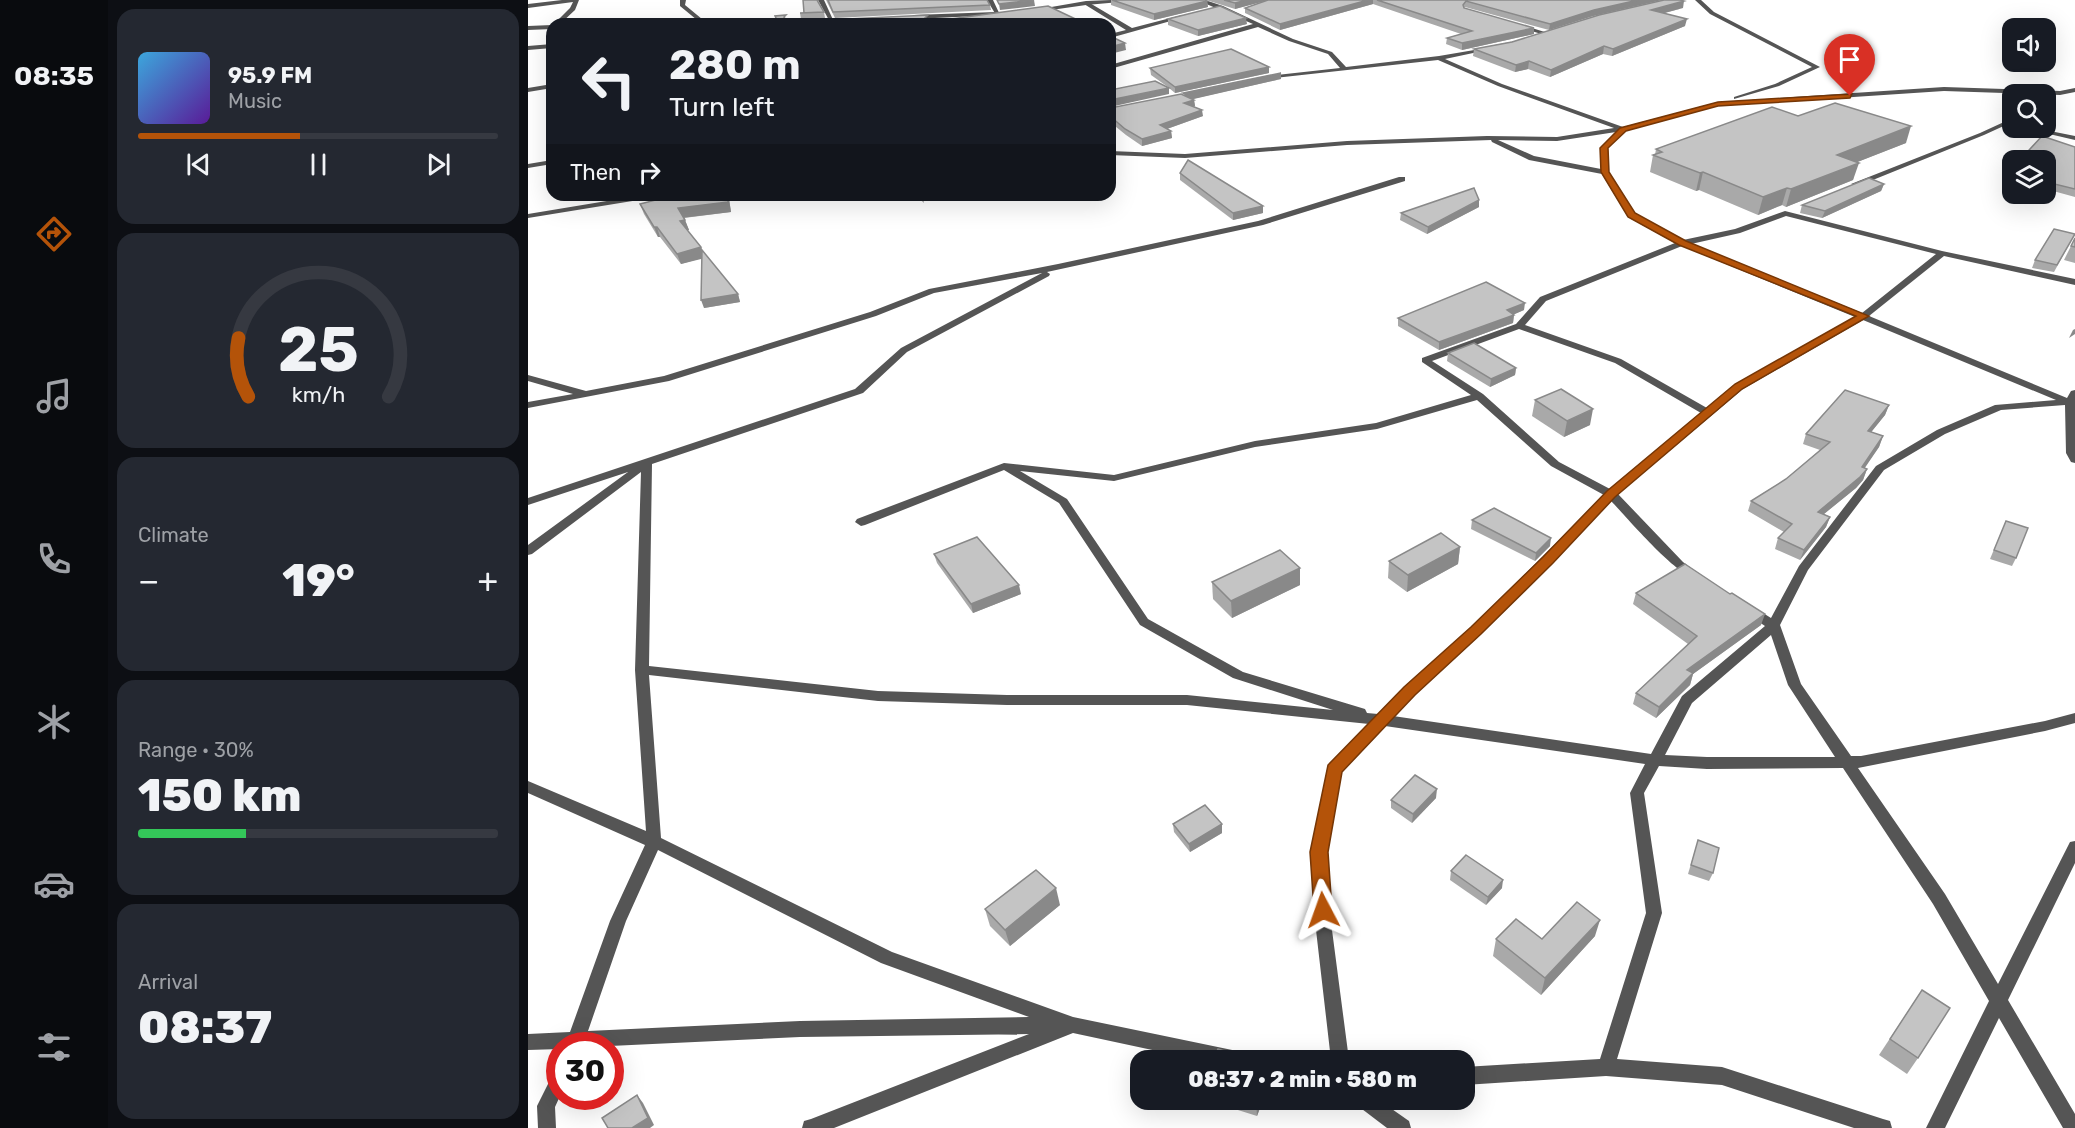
<!DOCTYPE html>
<meta charset="utf-8">
<style>
:root{--surface:#171b24;--page:#242831;--text:#f1f3f6;--muted:#9ea1a6;--line:#363941;--accent:#b45309}
body{margin:0;font-family:Rubik,sans-serif;background:var(--page);color:var(--text);height:100vh;display:flex;flex-direction:column;font-size:22px;white-space:nowrap}
*{box-sizing:border-box;margin:0}
p{font-size:20px;color:var(--muted)}
.icon{flex:none;width:33px;height:33px;fill:none;stroke:currentColor;stroke-width:2;stroke-linecap:round;stroke-linejoin:round}
.map{position:relative;flex:1;overflow:hidden}
.sheet{display:flex;flex-direction:column;gap:9px;padding:9px;background:#0d0f14;width:420px}
.sheet>*{flex:none}
.hud{position:absolute;left:18px;top:18px;width:570px;height:183px;border-radius:18px;box-shadow:0 6px 24px #0002;background:#171b24;color:var(--text);overflow:hidden}
.buttons{position:absolute;left:1474px;top:18px;display:grid;gap:12px}
.buttons a{display:grid;place-items:center;width:54px;height:54px;border-radius:12px;background:var(--surface);box-shadow:0 6px 24px #0002;font-size:30px}
.speed{position:absolute;left:18px;top:1032px;display:flex;gap:12px;font-size:30px;font-weight:700;text-align:center}
.speed>*{display:grid;place-content:center;width:78px;height:78px;border-radius:50%;background:var(--surface);box-shadow:0 6px 24px #0002;line-height:1}
.speed .limit{border:9px solid #d22;background:#fff;color:#111}
.pin{position:absolute;display:grid;place-items:center;width:51px;height:51px;color:#fff;margin:-62px -26px;border-radius:50% 50% 50% 0;rotate:-45deg;box-shadow:0 0 6px #0007}
.pin .icon{rotate:45deg}
.me{position:absolute;width:66px;margin:-33px;rotate:356deg;stroke-linejoin:round;filter:drop-shadow(0 0 4px #0008)}
.turn{display:flex;align-items:center;gap:21px;height:126px;padding:0 24px;font-size:27px}
.turn .icon{width:78px;height:78px;stroke-width:2.5}
.turn b{display:block;font-size:42px;line-height:51px}
.then{display:flex;align-items:center;height:57px;padding:0 24px;background:#0003;gap:12px;font-size:22px}
.big{font-size:45px;font-weight:800;line-height:1.1}
.sheet .widget{flex:1;display:flex;flex-direction:column;justify-content:center;gap:9px;min-width:0;padding:0 21px;border-radius:18px;background:var(--page)}
.sheet .dial{align-items:center;gap:0}
.dial svg{height:156px;overflow:visible;fill:none;stroke:var(--line);stroke-width:7;stroke-linecap:round;text-anchor:middle}
.dial text{fill:var(--text);stroke:none}
.song{display:flex;align-items:center;gap:18px}
.cover{width:72px;height:72px;border-radius:9px;background:linear-gradient(135deg,hsl(200 70% 55%),hsl(270 70% 35%))}
.played{height:6px;border-radius:3px;background:linear-gradient(90deg,var(--accent) 45%,var(--line) 45%)}
.keys{display:flex;justify-content:space-around;direction:ltr}
.heat{display:flex;justify-content:space-between;align-items:center;font-size:33px;direction:ltr}
.charge{height:9px;border-radius:4px;background:linear-gradient(90deg,#34c759 30%,var(--line) 0)}
.trip{position:absolute;left:602px;top:1050px;width:345px;height:60px;border-radius:18px;background:var(--surface);box-shadow:0 6px 24px #0002;font-weight:800;line-height:60px;text-align:center}
main{display:flex;flex:1;min-height:0}
.tab-bar{display:flex;flex-direction:column;width:108px;justify-content:space-around;align-items:center;background:#090b0e;color:var(--muted)}
.tab-bar .icon{width:42px;height:42px}
.tab-bar .active{color:var(--accent)}
.tab-bar b{font-size:27px;color:var(--text)}
.map>svg:first-child{display:block}
.lines{fill:none;stroke-linecap:round;stroke-linejoin:round}
.minor{fill:#555;fill-rule:evenodd}
.tertiary{fill:#555;fill-rule:evenodd}
.wall{fill:#a9a9a9}
.shaded-wall{fill:#898989}
.building{fill:#c4c4c4;stroke:#898989;stroke-width:1.5}
.route{fill:#b45309;stroke:#753606;stroke-width:1.5}
</style>
<main>
<nav class="tab-bar">
<b>08:35</b>
<svg class="icon active" aria-label="directions" viewBox="0 0 24 24"><path d="M12 3l9 9-9 9-9-9zM9 14v-3h6M13 9l2 2-2 2"/></svg>
<svg class="icon" aria-label="music" viewBox="0 0 24 24"><path d="M9 18V5l10-2v13"/><circle cx="6" cy="18" r="3"/><circle cx="16" cy="16" r="3"/></svg>
<svg class="icon" aria-label="phone" viewBox="0 0 24 24"><path d="M5 4h4l2 5-3 2q2 4 5 5l2-3 5 2v4C11 20 4 13 5 4z"/></svg>
<svg class="icon" aria-label="climate" viewBox="0 0 24 24"><path d="M12 3v18M4 7l16 10M4 17L20 7"/></svg>
<svg class="icon" aria-label="car" viewBox="0 0 24 24"><path d="M5 17H2v-5l4-1 3-4h7l3 4 3 1v5h-3M9 17h6M6 11h13"/><circle cx="7" cy="17" r="2"/><circle cx="17" cy="17" r="2"/></svg>
<svg class="icon" aria-label="filters" viewBox="0 0 24 24"><path d="M4 7h16M4 17h16"/><circle cx="9" cy="7" r="2"/><circle cx="15" cy="17" r="2"/></svg>
</nav>
<section class="sheet">
<div class="widget">
<div class="song"><i class="cover"></i><div><b>95.9 FM</b><p>Music</p></div></div>
<div class="played"></div>
<div class="keys"><svg class="icon" aria-label="previous" viewBox="0 0 24 24"><path d="M18 5L8 12l10 7zM5 5v14"/></svg><svg class="icon" aria-label="pause" viewBox="0 0 24 24"><path d="M8 5v14M16 5v14"/></svg><svg class="icon" aria-label="next" viewBox="0 0 24 24"><path d="M6 5l10 7-10 7zM19 5v14"/></svg></div>
</div>
<div class="widget dial"><svg viewBox="0 0 100 80">
<path d="M14 69A42 42 0 1 1 86 69"/>
<path d="M14 69A42 42 0 0 1 9 39" stroke="#b45309"/>
<text x="50" y="56" font-size="32" font-weight="700">25</text>
<text x="50" y="72" font-size="11">km/h</text>
</svg></div>
<div class="widget"><p>Climate</p>
<div class="heat"><a>−</a><b class="big">19°</b><a>+</a></div>
</div>
<div class="widget"><p>Range · 30%</p><b class="big">150 km</b><div class="charge"></div></div>
<div class="widget"><p>Arrival</p><b class="big">08:37</b></div>
</section>
<div class="map">
<svg width="1547" height="1128" viewBox="0 0 1547 1128">
<rect width="100%" height="100%" fill="#fff"/>
<g class="lines">
<g class="minor">
<path d="M34,0H51L47,10L32,24H26L42,8L45,2L0,8V4Z"/>
<path d="M152,0H158L157,5L180,24H119L122,22L169,20L152,6Z"/>
<path d="M290,0H296L306,22H302Z"/>
<path d="M459,0H465L472,15H468Z"/>
<path d="M669,0H677L695,6L765,39L804,52L818,67L911,56L964,47V49L917,59L974,84L1095,127L1190,102L1416,87L1532,91L1547,88V92L1532,95L1416,91L1190,106L1097,130L1080,148L1081,172L1106,213L1155,240L1207,229L1257,211L1414,251L1547,279V285L1416,256L1341,316L1539,398L1543,391L1547,390V463L1543,462L1538,453L1537,405L1473,410L1417,434L1356,470L1280,570L1252,625L1273,684L1323,756H1333L1517,721L1547,713V723L1517,731L1330,768L1417,894L1470,984L1542,842L1547,841V863L1480,1000L1547,1114V1128H1535L1471,1018L1417,1128H1398L1461,1001L1405,904L1315,768L1179,769L1131,766L1116,793L1134,913L1089,1059L1194,1067L1355,1119L1362,1121L1364,1128H1326L1194,1085L1078,1076L936,1085V1067L1072,1059L1118,913L1102,793L1117,764L857,726L813,772L799,852L804,930L821,1060H803L788,930L783,852L799,770L841,724L659,705H479L350,701L121,675L133,838L364,952L545,1017L709,1051L715,1054L718,1060H671L545,1033L306,1128H274L276,1121L283,1119L501,1034L272,1037L82,1046H32V1049L0,1050V1034L42,1032L82,921L117,845L0,793V781L118,831L107,670L113,472L4,554L0,555V545L100,472L0,505V498L327,389L373,348L514,273L406,293L348,316L141,381L0,408V402L45,394L0,381V375L58,391L136,376L342,312L401,289L530,264L730,221L871,177H877V181L735,225L519,272L522,274L521,276L379,352L335,393L124,464L121,666L350,691L479,695H659L805,710L705,678L612,625L531,503L476,470L337,525L333,526L327,522L329,519L476,463L586,475L727,441L848,423L943,395L894,362V358L988,324L1012,297L1147,243L1100,217L1074,174L1001,160L964,142L963,140L819,145L657,158L582,155V151L657,154L819,141L959,136L1029,137L1086,128L970,86L910,60L737,79L736,78L739,76L812,68L800,54L761,41L730,27L582,69V65L725,24ZM1088,132L1072,148L1073,169L1006,156L970,140L1029,141ZM1258,216L1408,254L1334,313L1163,244L1212,233ZM1154,246L1327,317L1207,385L1179,408L1093,359L997,325L1018,301ZM1335,320L1528,400L1467,405L1409,430L1348,466L1271,566L1243,618L1227,608H1219L1217,611L1219,614L1237,626L1154,696L1123,754L865,716L886,695L953,634L1083,501C1097,515 1152,581 1169,577L1171,574L1155,562L1090,494L1215,389ZM991,329L1087,363L1173,413L1082,489L1031,462L955,394L904,361ZM949,400L1023,466L1076,495L943,628L876,687L850,714L839,713L837,709L715,672L620,619L539,499L492,471L586,481L727,447L849,429ZM1243,635L1260,685L1307,757H1179L1137,755L1164,703ZM130,850L353,963L501,1017L272,1021L60,1031L98,921Z"/>
<path d="M1167,0H1173L1186,12L1292,67L1251,86L1206,99V97L1247,84L1284,67L1182,14Z"/>
<path d="M556,2H560L604,28L654,15L657,17L582,38V34L598,30L556,4Z"/>
<path d="M24,25V29L0,30V26Z"/>
<path d="M990,25H994L1023,34L1020,36L990,27Z"/>
<path d="M24,84V88L0,92V88Z"/>
<path d="M1485,113V119L1480,124L1456,135L1330,186L1323,184L1452,133L1476,122Z"/>
<path d="M1496,128H1507L1547,136V140Z"/>
<path d="M24,160V164L0,168V164Z"/>
<path d="M115,195H133L129,197L0,218V214Z"/>
<path d="M32,1069V1096L27,1107L28,1128H10L9,1106L26,1072Z"/>
<path d="M827,1100H851L881,1121L883,1128H859L830,1106Z"/>
</g>
<g class="tertiary">
<path d="M583,0H615L558,5L509,12L506,10L558,1Z"/>
<path d="M468,12L470,15L386,19L383,17L386,15Z"/>
<path d="M24,44V48L0,50V46Z"/>
</g>
</g>
<g class="wall">
<path d="M298,0H459L462,5L463,10L307,18Z"/>
<path d="M583,0H1134L1065,16L1021,30L937,7L936,8L1006,34L934,50L918,44L919,38L933,34L845,4L752,30L717,13V8L736,1L707,9L678,0L679,1L680,7L626,20L583,5Z"/>
<path d="M1155,8L1136,13L1157,26L1084,56L1075,54L1022,77L1000,69L987,72L945,56L946,49Z"/>
<path d="M296,12L297,18L273,19L272,13Z"/>
<path d="M640,19L719,24L670,36L640,25Z"/>
<path d="M741,67V73L647,93L641,88V94L640,87L623,75L622,68Z"/>
<path d="M753,79L664,99L666,100L667,106L666,107L675,116L639,129L643,131L644,138L614,146L598,135L582,122V108L656,95L655,93Z"/>
<path d="M1270,116L1378,143L1329,162L1325,180L1258,207L1254,205L1230,215L1171,190L1168,191L1122,172L1125,155H1127L1128,149Z"/>
<path d="M1547,147V197L1518,189V160Z"/>
<path d="M1485,168V181L1479,179L1481,172Z"/>
<path d="M652,173L735,206V213L705,220L652,180Z"/>
<path d="M1356,184L1353,191L1294,218L1272,213L1274,205Z"/>
<path d="M129,195H216V197L201,199L203,212L156,218L161,230H159L173,247L174,251L210,294L212,302L176,308L174,258L153,264L132,237H130L116,214L112,204L128,200Z"/>
<path d="M387,195H395L396,203Z"/>
<path d="M951,207L899,234L872,220L873,213Z"/>
<path d="M1547,234L1526,272L1504,268L1507,260Z"/>
<path d="M1547,238V263L1536,260Z"/>
<path d="M996,310L986,314L985,323L911,350L870,326V318Z"/>
<path d="M920,353L988,368L987,375L962,387L919,361Z"/>
<path d="M1007,400L1062,425L1036,437L1004,416Z"/>
<path d="M1361,405L1357,415L1343,432L1355,436L1351,447L1336,468L1339,469L1335,480L1328,488L1296,514L1302,517L1298,527L1272,560L1247,549L1250,538L1256,532L1220,511L1223,501L1258,479L1292,450L1275,444L1278,434Z"/>
<path d="M944,520L1022,546L1007,561L943,529Z"/>
<path d="M1478,521L1488,558L1484,566L1462,559Z"/>
<path d="M932,547L930,564L879,592L860,578L861,561Z"/>
<path d="M406,554L493,594L445,613L409,563Z"/>
<path d="M684,582L772,585L704,618L685,599Z"/>
<path d="M1108,593L1233,625L1165,674L1162,685L1128,718L1105,704L1108,693L1160,644L1105,604Z"/>
<path d="M908,798L884,823L863,808V800Z"/>
<path d="M645,824H694V833L662,852L646,832Z"/>
<path d="M1170,840L1185,873L1181,881L1160,874Z"/>
<path d="M923,871L974,888L958,905L922,880Z"/>
<path d="M532,905L482,946L462,926L457,909Z"/>
<path d="M1067,936L1013,995L965,956L968,939H1014Z"/>
<path d="M1394,990L1390,1058L1379,1074L1351,1055Z"/>
<path d="M678,1100H735L729,1116Z"/>
</g>
<g class="shaded-wall">
<path d="M506,0L507,6L472,10L471,4Z"/>
<path d="M719,0H741L707,9V3Z"/>
<path d="M840,0H845V4L752,30V24Z"/>
<path d="M1110,0H1134L1065,16L1021,30L1022,24L1066,10Z"/>
<path d="M679,1L680,7L626,20V14Z"/>
<path d="M1156,1L1155,8L1122,17L1123,10Z"/>
<path d="M718,18L719,24L670,36V30Z"/>
<path d="M1159,19L1157,26L1084,56L1085,49Z"/>
<path d="M1006,28V34L934,50V43Z"/>
<path d="M597,43L598,50L582,54V47Z"/>
<path d="M1076,46L1075,54L1022,77L1023,70Z"/>
<path d="M1001,61L1000,69L987,72L988,65Z"/>
<path d="M741,67V73L647,93V87Z"/>
<path d="M753,73V79L657,101V94Z"/>
<path d="M641,88V94L582,107V100Z"/>
<path d="M666,100L667,106L656,109V103Z"/>
<path d="M674,110L675,116L633,131L632,125Z"/>
<path d="M1383,126L1378,143L1304,172L1309,155Z"/>
<path d="M643,131L644,138L614,146V139Z"/>
<path d="M1331,163L1325,180L1258,207L1263,189Z"/>
<path d="M1175,172L1171,190L1168,191L1172,173Z"/>
<path d="M582,177H586L587,184H582Z"/>
<path d="M1356,184L1353,191L1294,218L1297,211Z"/>
<path d="M1259,188L1254,205L1230,215L1235,197Z"/>
<path d="M199,195H216V197L201,199L203,212L153,218L150,208Z"/>
<path d="M951,200V207L899,234L900,227Z"/>
<path d="M735,206V213L705,220V213Z"/>
<path d="M157,220L161,230L155,231L152,221Z"/>
<path d="M126,227H129L132,237H130Z"/>
<path d="M173,247L177,258L153,264L149,254Z"/>
<path d="M210,294L212,302L176,308L173,300Z"/>
<path d="M997,303L996,310L978,318L979,310Z"/>
<path d="M986,315L985,323L911,350V342Z"/>
<path d="M1547,329V334L1541,338L1545,330Z"/>
<path d="M988,368L987,375L962,387L963,379Z"/>
<path d="M1361,405L1357,415L1336,441L1340,431Z"/>
<path d="M1065,409L1062,425L1036,437L1039,421Z"/>
<path d="M1355,436L1351,447L1330,478L1334,467Z"/>
<path d="M1339,469L1335,480L1328,488L1286,522L1290,512Z"/>
<path d="M1302,517L1298,527L1272,560L1276,550Z"/>
<path d="M1023,538L1022,546L1007,561L1008,553Z"/>
<path d="M932,547L930,564L879,592L880,575Z"/>
<path d="M772,568V585L704,618L703,601Z"/>
<path d="M491,585L493,594L445,613L443,604Z"/>
<path d="M1237,614L1233,625L1165,674L1162,685L1128,718L1131,707L1159,670Z"/>
<path d="M909,789L908,798L884,823L885,814Z"/>
<path d="M694,824V833L662,852L661,844Z"/>
<path d="M975,880L974,888L958,905L960,897Z"/>
<path d="M528,888L532,905L482,946L477,930Z"/>
<path d="M1072,920L1067,936L1013,995L1017,978Z"/>
<path d="M109,1095L115,1103L126,1125L122,1128H104Z"/>
<path d="M729,1100H735L729,1116L728,1101Z"/>
</g>
<g class="building">
<path d="M275,0H289L296,12L272,13H276Z"/>
<path d="M300,0H459L462,5L305,12Z"/>
<path d="M469,0H506L471,4Z"/>
<path d="M584,0H677L679,1L626,14Z"/>
<path d="M696,0H719L707,3Z"/>
<path d="M740,0H840L752,24L717,8Z"/>
<path d="M849,0H1110L1066,10L1022,24L938,1L935,5L936,8L1006,28L934,43L919,38L944,31Z"/>
<path d="M1136,0H1152L1156,1L1123,10L1159,19L1085,49L1076,46L1023,70L1001,61L988,65L946,49L984,42L1071,15Z"/>
<path d="M520,6L558,24H251L247,16L258,15L256,17L258,20H298L400,15L397,18L400,20H415Z"/>
<path d="M692,6L718,18L670,30L640,19Z"/>
<path d="M582,36L597,43L582,47Z"/>
<path d="M703,49L741,67L647,87L622,68Z"/>
<path d="M753,73L657,94L655,93Z"/>
<path d="M627,81L641,88L582,100V90Z"/>
<path d="M653,94L666,100L656,103L674,110L632,125L643,131L614,139L597,129L582,116V108Z"/>
<path d="M1307,103L1383,126L1309,155L1331,163L1263,189L1259,188L1235,197L1175,172L1172,173L1125,155L1134,152L1128,149L1244,107L1270,116Z"/>
<path d="M1514,136L1547,147V189L1518,182V160H1492Z"/>
<path d="M660,160L735,206L705,213L652,173Z"/>
<path d="M1341,178L1356,184L1297,211L1274,205Z"/>
<path d="M946,188L951,200L900,227L873,213Z"/>
<path d="M129,195H199L200,202L150,208L157,220L152,221L173,247L149,254L129,227H126L112,204L128,200Z"/>
<path d="M1526,229L1547,234L1529,265L1507,260Z"/>
<path d="M1547,238V247L1543,246Z"/>
<path d="M174,250L210,294L173,300Z"/>
<path d="M958,282L997,303L979,310L986,315L911,342L870,318Z"/>
<path d="M946,343L988,368L963,379L920,353Z"/>
<path d="M1033,389L1065,409L1039,421L1007,400Z"/>
<path d="M1317,390L1361,405L1340,431L1355,436L1334,467L1339,469L1332,477L1290,512L1302,517L1276,550L1250,538L1264,524L1223,501L1258,479L1302,442L1278,434Z"/>
<path d="M966,508L1023,538L1008,553L944,520Z"/>
<path d="M1478,521L1500,528L1488,558L1466,550Z"/>
<path d="M913,533L932,547L880,575L861,561Z"/>
<path d="M449,537L491,585L443,604L406,554Z"/>
<path d="M752,550L772,568L703,601L684,582Z"/>
<path d="M1157,564L1202,594L1204,593L1237,614L1159,670L1165,673L1131,707L1108,693L1169,636L1108,593Z"/>
<path d="M887,775L909,789L885,814L863,800Z"/>
<path d="M677,805L694,824L661,844L645,824Z"/>
<path d="M1170,840L1191,848L1185,873L1163,865Z"/>
<path d="M938,855L975,880L960,897L923,871Z"/>
<path d="M508,870L528,888L477,930L457,909Z"/>
<path d="M1049,902L1072,920L1017,978L968,939L988,919L1014,939Z"/>
<path d="M1394,990L1422,1008L1390,1058L1362,1039Z"/>
<path d="M690,1049L725,1060H685Z"/>
<path d="M109,1095L120,1118L104,1128H80L74,1118Z"/>
</g>
<path class="route" d="M1324,94L1322,98L1190,106L1098,131L1080,148L1081,172L1107,213L1158,241L1341,316L1214,389L1087,497L1025,563L953,634L887,695L814,772L800,852L804,910L801,916L795,919L788,916L786,910L782,852L800,765L876,687L943,627L1015,557L1079,491L1207,384L1328,316L1151,245L1100,217L1073,172L1072,148L1092,128L1190,102Z"/>
</svg>
<div class="buttons">
<a><svg class="icon" aria-label="sound" viewBox="0 0 24 24"><path d="M4 9h4l5-4v14l-5-4H4zM17 9q2 3 0 6"/></svg></a>
<a><svg class="icon" aria-label="search" viewBox="0 0 24 24"><circle cx="10" cy="10" r="6"/><path d="M15 15l6 6"/></svg></a>
<a><svg class="icon" aria-label="layers" viewBox="0 0 24 24"><path d="M12 4l9 5-9 5-9-5zM3 14l9 5 9-5"/></svg></a>
</div>
<div class="speed"><div class="limit">30</div></div>
<div class="pin" style="left:1322px;top:96px;background:#d93025"><svg class="icon" aria-label="arrive" viewBox="0 0 24 24"><path d="M6 21V4h12l-3 4 3 4H6"/></svg></div>
<svg class="me" style="left:795px;top:910px" viewBox="-20 -20 40 40"><path d="M0-17L14 15 0 8-14 15z" fill="#b45309" stroke="#fff" stroke-width="4"/></svg>
<div class="trip">08:37 · 2 min · 580 m</div>
<div class="hud">
<div class="turn"><svg class="icon" aria-label="left" viewBox="0 0 24 24"><path d="M17 20v-9H6M10 6l-5 5 5 5"/></svg><div><b>280 m</b>Turn left</div></div>
<div class="then">Then<svg class="icon" aria-label="right" viewBox="0 0 24 24"><path d="M7 20v-9h11M14 6l5 5-5 5"/></svg></div>
</div>
</div>
</main>
